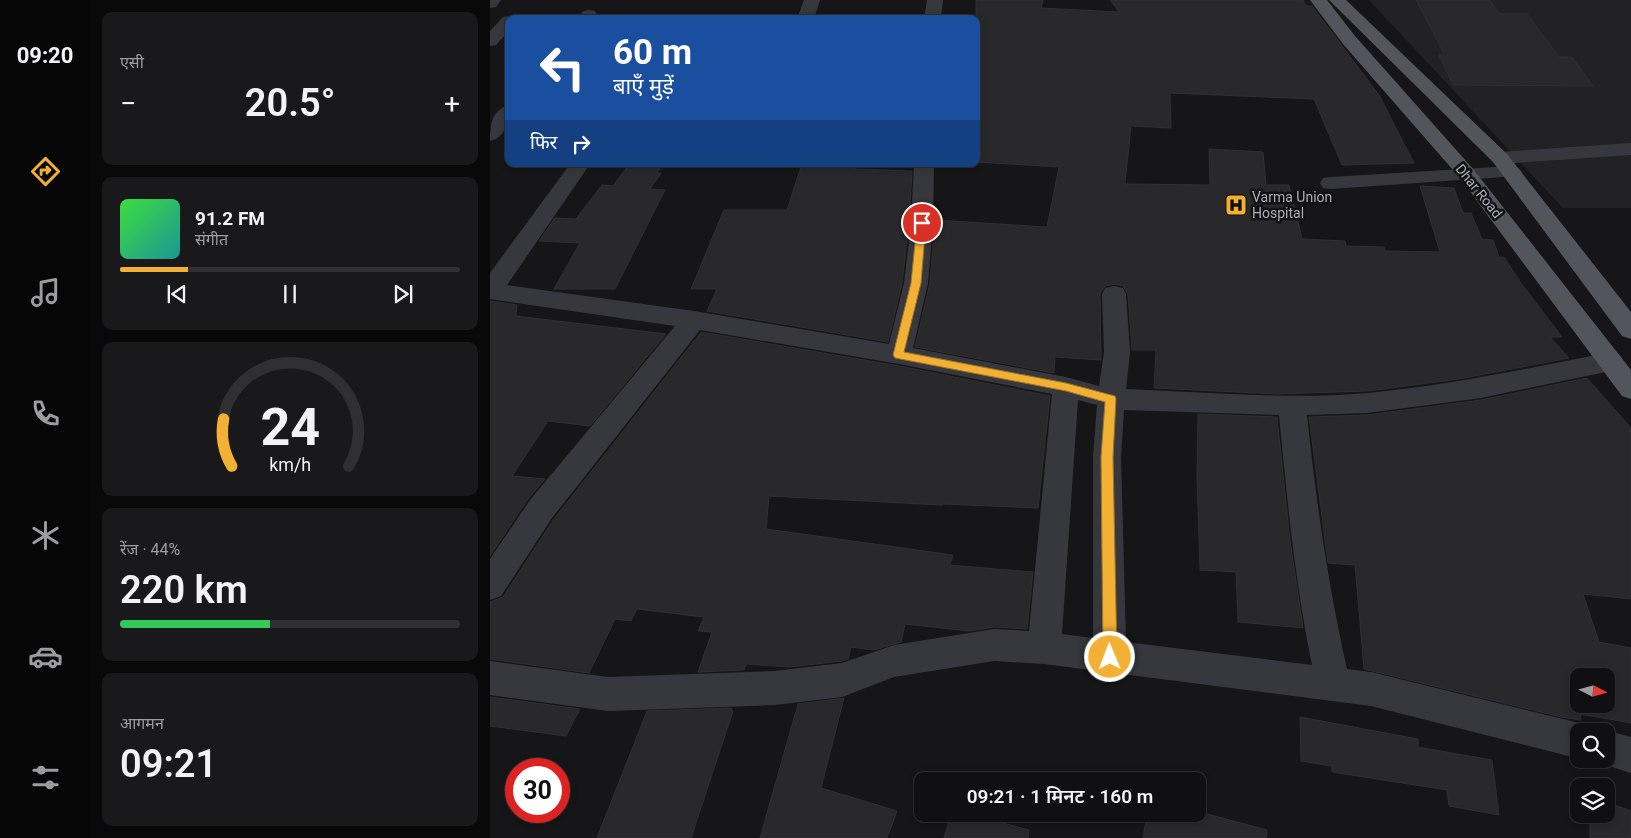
<!DOCTYPE html>
<html lang="hi">
<meta charset="utf-8">
<style>
:root{--surface:#101012;--page:#19191b;--text:#f1f3f6;--muted:#9c9d9f;--line:#303032;--accent:#f2b134}
body{margin:0;font-family:Roboto,"Noto Sans Devanagari",sans-serif;background:var(--page);color:var(--text);height:100vh;display:flex;flex-direction:column;font-size:19px;white-space:nowrap}
*{box-sizing:border-box;margin:0}
p{font-size:16px;color:var(--muted)}
.icon{flex:none;width:28px;height:28px;fill:none;stroke:currentColor;stroke-width:2;stroke-linecap:round;stroke-linejoin:round}
.map{position:relative;flex:1;overflow:hidden}
.panel{display:flex;flex-direction:column;gap:12px;padding:12px;background:#09090a;width:400px}
.panel>*{flex:none}
.hud{position:absolute;left:15px;top:15px;width:475px;height:152px;border-radius:10px;box-shadow:0 2px 8px #0003,0 0 0 1px var(--line);background:#1a4fa0;color:#fff;overflow:hidden}
.needle{width:32px;rotate:96deg}
.controls{position:absolute;left:1080px;top:668px;display:grid;gap:10px}
.controls a{display:grid;place-items:center;width:45px;height:45px;border-radius:10px;background:var(--surface);box-shadow:0 2px 8px #0003,0 0 0 1px var(--line);font-size:25px}
.speed{position:absolute;left:15px;top:758px;display:flex;gap:10px;font-size:25px;font-weight:700;text-align:center}
.speed>*{display:grid;place-content:center;width:65px;height:65px;border-radius:50%;background:var(--surface);box-shadow:0 2px 8px #0003,0 0 0 1px var(--line);line-height:1}
.speed .limit{border:8px solid #d22;background:#fff;color:#111}
.pin{position:absolute;display:grid;place-items:center;width:42px;height:42px;color:#fff;margin:-21px;border:2px solid #fff;border-radius:50%;box-shadow:0 1px 5px #0007}
.me{position:absolute;width:55px;margin:-28px;rotate:359deg;stroke-linejoin:round;filter:drop-shadow(0 0 4px #0008)}
.turn{display:flex;align-items:center;gap:18px;height:105px;padding:0 25px;font-size:22px}
.turn .icon{width:65px;height:65px;stroke-width:2.5}
.turn b{display:block;font-size:35px;line-height:42px}
.then{display:flex;align-items:center;height:48px;padding:0 25px;background:#0003;gap:10px;font-size:19px}
.big{font-size:38px;font-weight:600;line-height:1.1}
.panel .card{flex:1;display:flex;flex-direction:column;justify-content:center;gap:8px;min-width:0;padding:0 18px;border-radius:10px;background:var(--page)}
.panel .dial{align-items:center;gap:0}
.dial svg{height:130px;overflow:visible;fill:none;stroke:var(--line);stroke-width:7;stroke-linecap:round;text-anchor:middle}
.dial text{fill:var(--text);stroke:none}
.song{display:flex;align-items:center;gap:15px}
.cover{width:60px;height:60px;border-radius:8px;background:linear-gradient(135deg,hsl(120 70% 55%),hsl(180 70% 35%))}
.played{height:5px;border-radius:2px;background:linear-gradient(90deg,var(--accent) 20%,var(--line) 20%)}
.keys{display:flex;justify-content:space-around;direction:ltr}
.heat{display:flex;justify-content:space-between;align-items:center;font-size:28px;direction:ltr}
.charge{height:8px;border-radius:4px;background:linear-gradient(90deg,#34c759 44%,var(--line) 0)}
.trip{position:absolute;left:424px;top:772px;width:292px;height:50px;border-radius:10px;background:var(--surface);box-shadow:0 2px 8px #0003,0 0 0 1px var(--line);font-weight:600;line-height:50px;text-align:center}
main{display:flex;flex:1;min-height:0}
.dock{display:flex;flex-direction:column;width:90px;justify-content:space-around;align-items:center;background:#060607;color:var(--muted)}
.dock .icon{width:35px;height:35px}
.dock .current{color:var(--accent)}
.dock b{font-size:22px;color:var(--text)}
.map>svg:first-child{display:block}
.built{fill:#222225}
.building{fill:#29292c;stroke:#303034;fill-rule:evenodd}
.lines{fill:none;stroke-linecap:round;stroke-linejoin:round}
.minor{fill:#37383d;fill-rule:evenodd}
.major{fill:#53555c;fill-rule:evenodd}
.route{fill:#f2b134;stroke:#9d7322}
.labels{text-anchor:middle;stroke-width:5;stroke-linejoin:round;paint-order:stroke}
.far-street-label{font-size:14px;fill:#a8adb8;stroke:#111113}
.far-poi-label{font-size:14px;fill:#a8adb8;stroke:#111113;text-anchor:start}
</style>
<main>
<nav class="dock">
<b>09:20</b>
<svg class="icon current" aria-label="directions" viewBox="0 0 24 24"><path d="M12 3l9 9-9 9-9-9zM9 14v-3h6M13 9l2 2-2 2"/></svg>
<svg class="icon" aria-label="music" viewBox="0 0 24 24"><path d="M9 18V5l10-2v13"/><circle cx="6" cy="18" r="3"/><circle cx="16" cy="16" r="3"/></svg>
<svg class="icon" aria-label="phone" viewBox="0 0 24 24"><path d="M5 4h4l2 5-3 2q2 4 5 5l2-3 5 2v4C11 20 4 13 5 4z"/></svg>
<svg class="icon" aria-label="climate" viewBox="0 0 24 24"><path d="M12 3v18M4 7l16 10M4 17L20 7"/></svg>
<svg class="icon" aria-label="car" viewBox="0 0 24 24"><path d="M5 17H2v-5l4-1 3-4h7l3 4 3 1v5h-3M9 17h6M6 11h13"/><circle cx="7" cy="17" r="2"/><circle cx="17" cy="17" r="2"/></svg>
<svg class="icon" aria-label="filters" viewBox="0 0 24 24"><path d="M4 7h16M4 17h16"/><circle cx="9" cy="7" r="2"/><circle cx="15" cy="17" r="2"/></svg>
</nav>
<section class="panel">
<div class="card"><p>एसी</p>
<div class="heat"><a>−</a><b class="big">20.5°</b><a>+</a></div>
</div>
<div class="card">
<div class="song"><i class="cover"></i><div><b>91.2 FM</b><p>संगीत</p></div></div>
<div class="played"></div>
<div class="keys"><svg class="icon" aria-label="previous" viewBox="0 0 24 24"><path d="M18 5L8 12l10 7zM5 5v14"/></svg><svg class="icon" aria-label="pause" viewBox="0 0 24 24"><path d="M8 5v14M16 5v14"/></svg><svg class="icon" aria-label="next" viewBox="0 0 24 24"><path d="M6 5l10 7-10 7zM19 5v14"/></svg></div>
</div>
<div class="card dial"><svg viewBox="0 0 100 80">
<path d="M14 69A42 42 0 1 1 86 69"/>
<path d="M14 69A42 42 0 0 1 9 40" stroke="#f2b134"/>
<text x="50" y="56" font-size="32" font-weight="700">24</text>
<text x="50" y="72" font-size="11">km/h</text>
</svg></div>
<div class="card"><p>रेंज · 44%</p><b class="big">220 km</b><div class="charge"></div></div>
<div class="card"><p>आगमन</p><b class="big">09:21</b></div>
</section>
<div class="map">
<svg width="1141" height="838" viewBox="0 0 1141 838">
<rect width="100%" height="100%" fill="#161618"/>
<path class="built" d="M879,0H1141V208H1073Z"/>
<g class="building">
<path d="M486,0H553L551,8L629,12L620,0H813L816,6H822L889,95L924,163L852,165L824,99L680,93L681,128L641,126L635,184L720,185L719,149L773,152L776,185H799L812,238L814,239L855,241L856,246L894,247L895,251L950,252L930,186L964,188L973,213H981L992,239L1003,240L1009,257H1014L1031,283L1072,337H1060L1079,358L969,379L878,391L787,394L664,388L666,350H642L638,294L633,286L624,284L615,286L610,294L611,360L565,357L564,373L425,347L440,283L445,220L557,227L569,167L486,162Z"/>
<path d="M926,0H999L1010,14H1037L1069,57H1082L1103,86L963,85L949,55H955Z"/>
<path d="M139,164H173L167,173H171L160,189L175,190L125,289H64L90,243L49,241L65,218L86,219L112,185L123,186Z"/>
<path d="M312,164H367L365,169L422,171L419,223L412,283L398,342L217,311L227,289H201L234,210H297Z"/>
<path d="M0,301L27,305L26,316L176,334L100,426L58,421L22,476L55,479L38,499L0,556Z"/>
<path d="M211,332L409,366L560,396L548,508L453,504L452,505L279,496L276,529L463,555L460,565L543,572L537,629L504,627L479,631L415,624L411,642L384,650L361,647L358,659L352,661L299,667L256,664L254,670L208,672L222,632L208,631L214,617L147,609L141,621L125,619L99,673L0,659V602L13,597L64,519Z"/>
<path d="M1097,378L1141,428V599L1093,594L1109,642L1141,648V723L1090,714L1091,720L1071,717L874,669L865,565L838,563L819,417L877,415L991,400ZM1089,676H1116V704H1089Z"/>
<path d="M708,414L787,417L800,541L813,628L748,622L746,572L710,570L707,477Z"/>
<path d="M0,697L90,709L76,736L0,726Z"/>
<path d="M354,698L331,788L407,811L397,838H270L308,704Z"/>
<path d="M242,708L241,711H243L201,838H107L157,711Z"/>
<path d="M810,717L928,739V747L1002,760L1009,815L959,806L957,790L842,772V766L811,761Z"/>
<path d="M1116,802L1141,811V838H1100V814H1116Z"/>
<path d="M461,814H479L539,830L538,838H454Z"/>
<path d="M657,814H717L777,830L776,838H653Z"/>
</g>
<g class="lines">
<g class="minor">
<path d="M0,0H11L6,7L0,8Z"/>
<path d="M314,0H330L324,19H307Z"/>
<path d="M437,0H453L451,19H434Z"/>
<path d="M99,10L105,11L107,15L105,19H88L93,11Z"/>
<path d="M19,16L26,19H19V31L6,45L0,46V31L13,17Z"/>
<path d="M19,105C19,120 17,137 0,141C0,126 1,110 19,105Z"/>
<path d="M1141,143V155L1010,164L1003,162L1000,158L1003,154L1010,152Z"/>
<path d="M80,164H100L17,285L204,311L399,344L414,283L421,223L424,164H444L443,223L438,283L423,348L576,377L609,386L614,352L612,294L615,288L624,286L633,288L636,294L640,352L636,389C716,392 798,400 878,393C960,385 1040,368 1121,352L1130,355L1134,362L1130,369L991,398L877,413L817,415C826,501 838,584 857,669L881,672L1089,723L1102,728L1103,731H1089L1090,759L881,706L554,664L504,661L404,677L352,697L285,705L118,711L0,695V661L118,677L285,671L352,663L404,645L504,629L539,631L562,394L409,364L210,330L62,518L11,596L0,600V559L40,500L185,326L0,299V273ZM588,400L607,405L603,457V638L572,634ZM634,410L789,415C797,499 805,582 822,665L636,642L631,457Z"/>
<path d="M1021,166L1028,168L1032,172L1028,176L841,189L833,188L830,183L833,178L841,177Z"/>
<path d="M1116,730L1141,737V773L1103,761L1102,759H1116V731H1113Z"/>
</g>
<g class="major">
<path d="M820,0H837L865,36L984,170L1141,370V399L1132,396L970,178L853,44Z"/>
<path d="M839,0H856L1017,154L1141,312V339L1132,336L1003,162Z"/>
</g>
</g>
<path class="route" d="M432,220L436,223L431,283L414,352L576,383L625,396L626,399L623,457L627,657L625,662L620,664L615,662L613,657L611,457L615,402L576,391L405,358L403,355L421,283L427,223Z"/>
<defs>
<g id="hospital-square" transform="scale(1.125)"><rect x="-9" y="-9" width="18" height="18" rx="4" fill="#f2b134" stroke="#111113"/><path d="M-5-5h3v3.5h4V-5h3V5h-3V1.5h-4V5h-3Z" fill="#111"/></g>
</defs>
<g fill-rule="evenodd">
<use href="#hospital-square" x="746" y="205"/>
</g>
<g class="labels">
<g class="far-street-label">
<text transform="translate(989 191) rotate(51)" y="5">Dhar Road</text>
</g>
<g class="far-poi-label">
<text x="762" y="202">Varma Union<tspan x="762" dy="16">Hospital</tspan></text>
</g>
</g>
</svg>
<div class="controls">
<a><svg class="needle" viewBox="-14 -14 28 28"><path d="M0-13l5 13h-10z" fill="#e53935"/><path d="M0 13l5-13h-10z" fill="#9c9d9f"/></svg></a>
<a><svg class="icon" aria-label="search" viewBox="0 0 24 24"><circle cx="10" cy="10" r="6"/><path d="M15 15l6 6"/></svg></a>
<a><svg class="icon" aria-label="layers" viewBox="0 0 24 24"><path d="M12 4l9 5-9 5-9-5zM3 14l9 5 9-5"/></svg></a>
</div>
<div class="speed"><div class="limit">30</div></div>
<div class="pin" style="left:432px;top:223px;background:#d93025"><svg class="icon" aria-label="arrive" viewBox="0 0 24 24"><path d="M6 21V4h12l-3 4 3 4H6"/></svg></div>
<svg class="me" style="left:620px;top:657px" viewBox="-20 -20 40 40"><circle r="17" fill="#f2b134" stroke="#fff" stroke-width="3"/><path d="M0-11L8 9 0 5-8 9z" fill="#fff"/></svg>
<div class="trip">09:21 · 1 मिनट · 160 m</div>
<div class="hud">
<div class="turn"><svg class="icon" aria-label="left" viewBox="0 0 24 24"><path d="M17 20v-9H6M10 6l-5 5 5 5"/></svg><div><b>60 m</b>बाएँ मुड़ें</div></div>
<div class="then">फिर<svg class="icon" aria-label="right" viewBox="0 0 24 24"><path d="M7 20v-9h11M14 6l5 5-5 5"/></svg></div>
</div>
</div>
</main>
